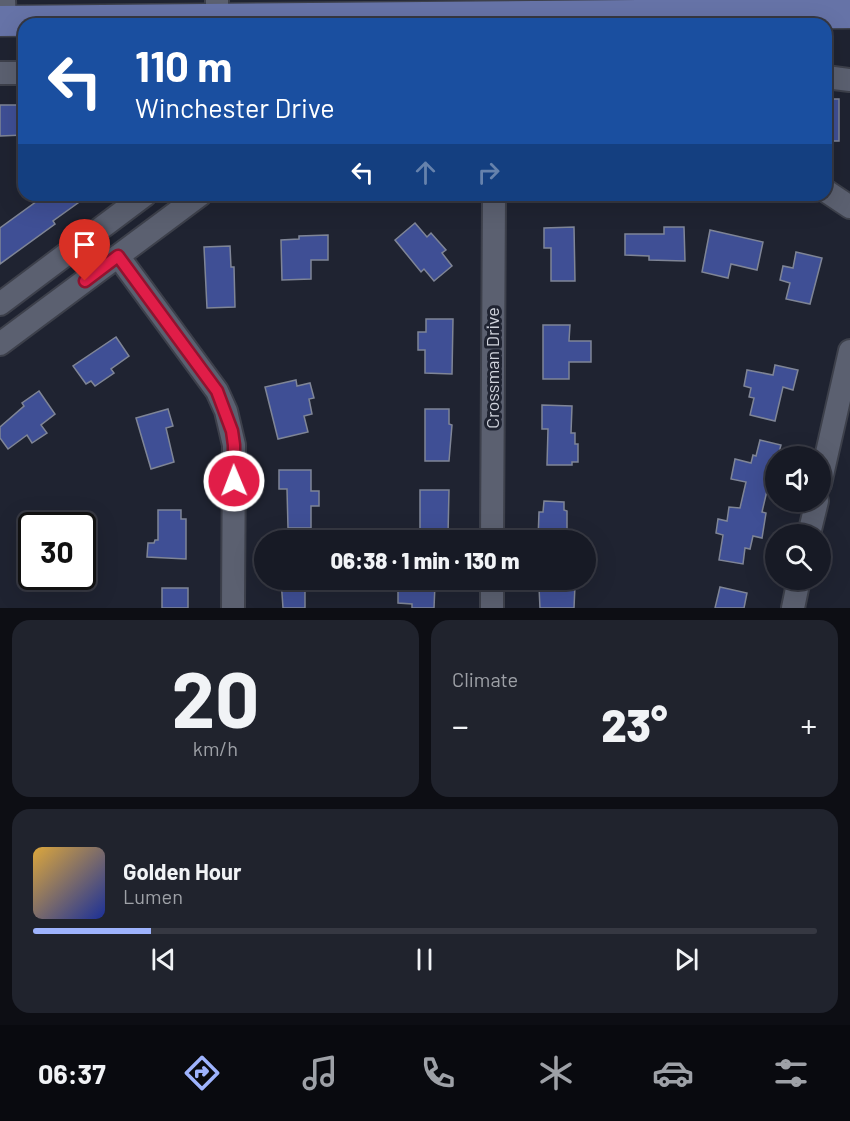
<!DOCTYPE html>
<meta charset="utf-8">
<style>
:root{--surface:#171a25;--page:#20232d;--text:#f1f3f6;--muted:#9ea1a7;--line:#363842;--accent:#9eb3fd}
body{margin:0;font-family:Barlow,sans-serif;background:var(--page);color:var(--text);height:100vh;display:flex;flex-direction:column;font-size:22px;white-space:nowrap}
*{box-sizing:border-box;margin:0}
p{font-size:20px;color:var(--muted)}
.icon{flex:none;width:33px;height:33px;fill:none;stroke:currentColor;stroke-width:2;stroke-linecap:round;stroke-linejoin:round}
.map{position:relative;height:608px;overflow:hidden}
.side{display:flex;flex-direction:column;gap:12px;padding:12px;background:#0d0e14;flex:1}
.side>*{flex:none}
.guide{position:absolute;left:18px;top:18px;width:814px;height:183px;border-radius:18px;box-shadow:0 6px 24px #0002,0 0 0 2px var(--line);background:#1a4fa0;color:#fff;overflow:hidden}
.buttons{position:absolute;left:765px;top:446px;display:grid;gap:12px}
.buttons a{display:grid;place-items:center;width:66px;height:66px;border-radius:50%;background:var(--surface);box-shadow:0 6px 24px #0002,0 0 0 2px var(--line);font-size:30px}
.speed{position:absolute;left:18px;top:512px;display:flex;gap:12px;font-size:30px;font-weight:700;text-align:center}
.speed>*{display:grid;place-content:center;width:78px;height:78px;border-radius:50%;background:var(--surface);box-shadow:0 6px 24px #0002,0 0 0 2px var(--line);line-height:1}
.speed .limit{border:3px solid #111;border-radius:9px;background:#fff;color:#111}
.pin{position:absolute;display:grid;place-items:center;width:51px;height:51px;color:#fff;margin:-62px -26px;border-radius:50% 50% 50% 0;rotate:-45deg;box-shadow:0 0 6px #0007}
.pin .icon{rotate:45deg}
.me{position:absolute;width:66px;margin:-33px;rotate:359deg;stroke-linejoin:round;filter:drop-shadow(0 0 4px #0008)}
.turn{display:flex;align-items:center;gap:21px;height:126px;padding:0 18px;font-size:27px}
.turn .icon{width:78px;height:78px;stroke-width:2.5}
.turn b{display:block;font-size:42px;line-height:51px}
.lanes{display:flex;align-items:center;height:57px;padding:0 18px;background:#0003;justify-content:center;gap:30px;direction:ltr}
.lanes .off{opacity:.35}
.big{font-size:45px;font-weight:800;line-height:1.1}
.side .card{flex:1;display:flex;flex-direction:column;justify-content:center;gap:9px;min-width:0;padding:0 21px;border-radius:18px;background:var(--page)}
.side .dial{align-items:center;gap:0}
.dial b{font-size:78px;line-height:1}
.song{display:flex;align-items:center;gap:18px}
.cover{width:72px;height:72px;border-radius:9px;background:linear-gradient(135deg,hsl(40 70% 55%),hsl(230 70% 35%))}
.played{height:6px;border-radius:3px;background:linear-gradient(90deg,var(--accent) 15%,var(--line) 15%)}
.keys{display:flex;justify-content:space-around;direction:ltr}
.heat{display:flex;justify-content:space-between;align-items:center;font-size:33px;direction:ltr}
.side .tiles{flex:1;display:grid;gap:12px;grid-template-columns:1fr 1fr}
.card:last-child{grid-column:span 2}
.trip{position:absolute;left:254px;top:530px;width:342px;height:60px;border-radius:30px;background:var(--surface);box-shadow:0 6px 24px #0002,0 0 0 2px var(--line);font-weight:800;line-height:60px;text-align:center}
.dock{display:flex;height:96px;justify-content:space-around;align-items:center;background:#090a0f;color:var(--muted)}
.dock .icon{width:42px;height:42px}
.dock .on{color:var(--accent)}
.dock b{font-size:27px;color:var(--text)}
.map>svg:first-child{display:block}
.building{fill:#3f4f95;stroke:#7f8596;stroke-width:1.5}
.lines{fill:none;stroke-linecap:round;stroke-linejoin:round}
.minor-casing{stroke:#3d404b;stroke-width:26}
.major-casing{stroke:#3d404b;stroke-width:33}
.minor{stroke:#5b6070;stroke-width:22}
.major{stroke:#6673a7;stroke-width:30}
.route-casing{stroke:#92132f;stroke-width:15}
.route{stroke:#e11d48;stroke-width:10}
.labels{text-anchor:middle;stroke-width:6;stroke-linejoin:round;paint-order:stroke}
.street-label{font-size:18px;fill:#d0d3dc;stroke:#1f2331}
</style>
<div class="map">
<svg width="850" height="608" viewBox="0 0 850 608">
<rect width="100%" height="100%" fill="#1f2331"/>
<g class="building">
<rect x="826" y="99" width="13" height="42"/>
<path d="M0,105H24V135L0,136Z"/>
<path d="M33,195H89L53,221L55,224L0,264V228L37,201Z"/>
<path d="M415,223L427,237L431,233L446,250L442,253L452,266L434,281L424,269L421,272L395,240Z"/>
<path d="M574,227L575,281H551V248H544V228Z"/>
<path d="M664,227H684L685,261L649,260V256L625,255V234H664Z"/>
<path d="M710,230L763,242L757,270L731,264L728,278L702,272Z"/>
<path d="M328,235V260H311V279L282,280L281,240L299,239V236Z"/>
<path d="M230,246L231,267H234L235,307L207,308L204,247Z"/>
<path d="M796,252L822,258L810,304L786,299L790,283L780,280L783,266L793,268Z"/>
<path d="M426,319H453L452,374L425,373V350H418V332H426Z"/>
<path d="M543,325H570L569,341H591V362H569V379H543Z"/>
<path d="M116,337L129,356L111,369L114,373L95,386L91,381L86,384L73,366Z"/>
<path d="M775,365L798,370L793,390L783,387L775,421L750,415L754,398L749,397L751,388L744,386L747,370L773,375Z"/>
<path d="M296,380L297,386L310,383L314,398L309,399L312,414L304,416L308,432L278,439L265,387Z"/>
<path d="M39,391L55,414L41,425L47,433L32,443L27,435L8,449L0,438V427L24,406L22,403Z"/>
<path d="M542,405L572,406L571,433H575V444H578V462H572V465H547L548,429H542Z"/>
<path d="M168,409L173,426L166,428L174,462L151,469L136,418Z"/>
<path d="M425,409H449V424L452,425L449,461H425Z"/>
<path d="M760,440L781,445L778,456H776V468L773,479L770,478L762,512L766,513L762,538L753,536L750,549L745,548L743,564L719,560L723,535L716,533L718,519L727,521L729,507L740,508L746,482L731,479L735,459L751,463L753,455L756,456Z"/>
<path d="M279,470H311V491H319V506H311V528H288L287,489H279Z"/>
<path d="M420,490H449L448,535H442V540H420Z"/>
<path d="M544,501L564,502V510L567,511V540H538L539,512H543Z"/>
<path d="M158,510H181V519H186V559L147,557L148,543H154L155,540H158Z"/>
<path d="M281,579H305V608H283Z"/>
<path d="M398,583L435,584L434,608H412V604L398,603Z"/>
<path d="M575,585L574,608H540L539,587Z"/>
<path d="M720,587L747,593L744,608H715Z"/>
<rect x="162" y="588" width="26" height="20"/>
</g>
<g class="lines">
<g class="minor-casing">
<g id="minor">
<path d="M4,0L5,21"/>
<path d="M217,0V24"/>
<path d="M0,73H24"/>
<path d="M826,77L850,80"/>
<path d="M826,191L850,207"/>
<path d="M118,256L217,391L226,411L234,445L233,608"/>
<path d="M0,304L145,195"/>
<path d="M0,344L200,195"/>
<path d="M820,484L850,351"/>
<path d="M809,534L817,501"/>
<path d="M492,540L494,195"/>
<path d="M492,608V579"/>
<path d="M793,608L799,579"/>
</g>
</g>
<g class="major-casing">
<path id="major" d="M0,21L850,13"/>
</g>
<use href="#minor" class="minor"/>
<use href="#major" class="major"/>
</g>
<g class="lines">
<g class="route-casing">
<path id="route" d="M85,281L118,256L217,391L232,431L234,445V481"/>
</g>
<use href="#route" class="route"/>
</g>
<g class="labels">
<g class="street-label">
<text transform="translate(493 368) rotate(-90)" y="6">Crossman Drive</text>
</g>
</g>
</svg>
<div class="buttons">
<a><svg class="icon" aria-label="sound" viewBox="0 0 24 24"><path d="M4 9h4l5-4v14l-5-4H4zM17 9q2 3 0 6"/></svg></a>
<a><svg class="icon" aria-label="search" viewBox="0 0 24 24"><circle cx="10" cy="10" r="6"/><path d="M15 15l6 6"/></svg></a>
</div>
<div class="speed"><div class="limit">30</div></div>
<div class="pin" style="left:85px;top:281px;background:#d93025"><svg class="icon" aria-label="arrive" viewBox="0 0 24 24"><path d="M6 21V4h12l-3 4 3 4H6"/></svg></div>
<svg class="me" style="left:234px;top:481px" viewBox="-20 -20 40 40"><circle r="17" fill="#e11d48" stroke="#fff" stroke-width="3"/><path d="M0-11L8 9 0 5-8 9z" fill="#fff"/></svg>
<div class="trip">06:38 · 1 min · 130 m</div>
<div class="guide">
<div class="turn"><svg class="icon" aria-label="left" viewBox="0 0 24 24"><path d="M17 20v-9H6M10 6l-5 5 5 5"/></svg><div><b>110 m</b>Winchester Drive</div></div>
<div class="lanes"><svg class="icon" aria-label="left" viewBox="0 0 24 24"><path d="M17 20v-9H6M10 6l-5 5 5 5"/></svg><svg class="icon off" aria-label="ahead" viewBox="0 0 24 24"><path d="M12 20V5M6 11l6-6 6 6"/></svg><svg class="icon off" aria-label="right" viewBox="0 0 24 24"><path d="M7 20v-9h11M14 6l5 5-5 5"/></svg></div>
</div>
</div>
<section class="side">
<div class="tiles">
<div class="card dial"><b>20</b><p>km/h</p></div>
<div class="card"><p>Climate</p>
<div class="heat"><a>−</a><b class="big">23°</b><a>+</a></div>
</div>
<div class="card">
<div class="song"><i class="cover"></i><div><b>Golden Hour</b><p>Lumen</p></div></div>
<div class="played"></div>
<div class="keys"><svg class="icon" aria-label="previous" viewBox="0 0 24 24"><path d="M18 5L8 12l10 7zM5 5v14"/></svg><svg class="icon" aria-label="pause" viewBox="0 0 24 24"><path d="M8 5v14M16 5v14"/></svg><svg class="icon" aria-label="next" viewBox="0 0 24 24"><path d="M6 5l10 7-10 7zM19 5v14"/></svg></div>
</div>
</div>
</section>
<nav class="dock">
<b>06:37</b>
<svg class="icon on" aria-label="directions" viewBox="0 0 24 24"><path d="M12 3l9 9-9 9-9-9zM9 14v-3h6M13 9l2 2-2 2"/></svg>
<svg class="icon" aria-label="music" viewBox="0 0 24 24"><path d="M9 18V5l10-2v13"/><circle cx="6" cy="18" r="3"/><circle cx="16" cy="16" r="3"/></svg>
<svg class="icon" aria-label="phone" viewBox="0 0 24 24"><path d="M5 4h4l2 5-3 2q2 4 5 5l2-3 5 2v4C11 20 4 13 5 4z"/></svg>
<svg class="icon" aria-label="climate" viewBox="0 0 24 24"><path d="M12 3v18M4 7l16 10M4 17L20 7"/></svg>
<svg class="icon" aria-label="car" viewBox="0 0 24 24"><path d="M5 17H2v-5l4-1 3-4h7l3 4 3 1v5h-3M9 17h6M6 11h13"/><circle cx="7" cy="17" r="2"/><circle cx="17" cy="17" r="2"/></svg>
<svg class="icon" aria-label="filters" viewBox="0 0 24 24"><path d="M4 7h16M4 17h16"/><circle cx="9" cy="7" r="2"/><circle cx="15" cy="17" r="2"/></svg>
</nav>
